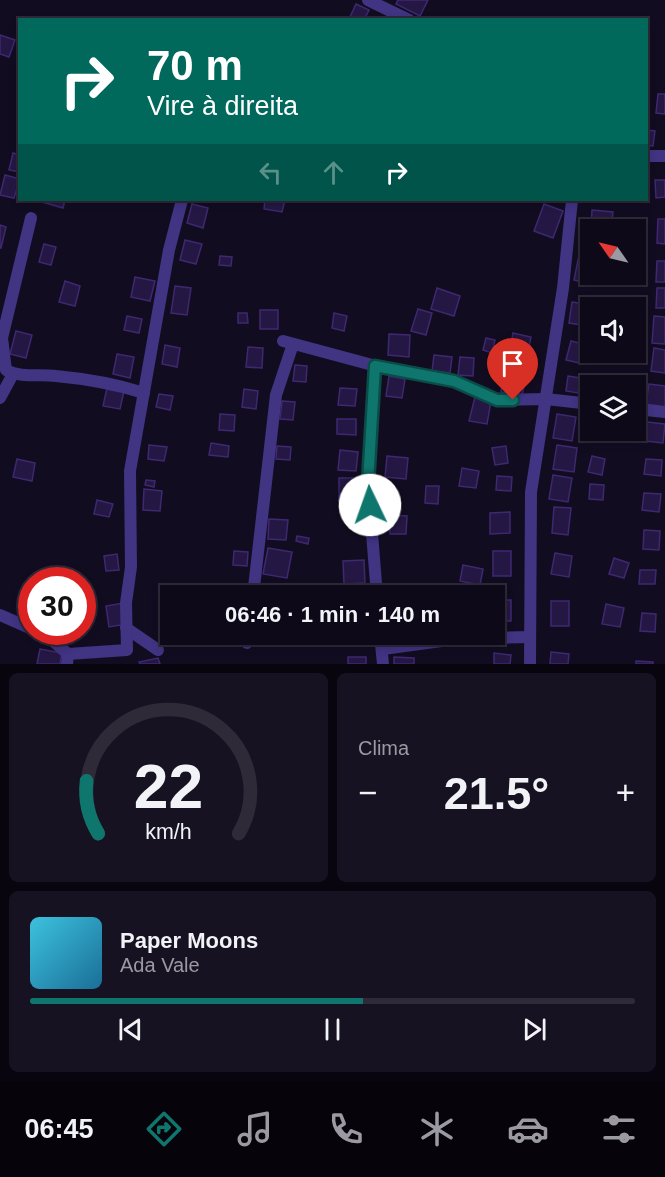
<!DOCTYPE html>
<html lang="pt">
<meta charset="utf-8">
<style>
:root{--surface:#0e0919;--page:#171222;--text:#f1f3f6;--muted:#9b9aa2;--line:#2e2a38;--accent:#0f766e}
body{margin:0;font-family:Helvetica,sans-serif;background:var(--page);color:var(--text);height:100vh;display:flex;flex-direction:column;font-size:22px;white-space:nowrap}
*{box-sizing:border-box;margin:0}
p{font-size:20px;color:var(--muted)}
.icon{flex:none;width:33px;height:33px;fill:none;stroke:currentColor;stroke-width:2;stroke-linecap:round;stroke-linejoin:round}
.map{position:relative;height:664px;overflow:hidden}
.drawer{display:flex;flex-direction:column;gap:9px;padding:9px;background:#08050e;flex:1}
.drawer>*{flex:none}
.top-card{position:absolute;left:18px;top:18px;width:630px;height:183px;border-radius:0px;box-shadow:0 3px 9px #0003,0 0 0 2px var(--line);background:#00695c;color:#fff;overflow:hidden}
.needle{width:39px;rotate:304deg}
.fabs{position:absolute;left:580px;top:219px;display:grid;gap:12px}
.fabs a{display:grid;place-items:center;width:66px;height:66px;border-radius:0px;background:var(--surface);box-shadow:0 3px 9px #0003,0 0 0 2px var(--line);font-size:30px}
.speed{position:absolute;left:18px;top:567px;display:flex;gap:12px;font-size:30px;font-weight:700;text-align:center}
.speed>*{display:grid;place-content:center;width:78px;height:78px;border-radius:50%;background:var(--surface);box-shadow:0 3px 9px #0003,0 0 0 2px var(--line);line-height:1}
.speed .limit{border:9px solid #d22;background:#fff;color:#111}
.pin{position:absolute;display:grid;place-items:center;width:51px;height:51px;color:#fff;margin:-62px -26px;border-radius:50% 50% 50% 0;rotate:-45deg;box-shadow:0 0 6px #0007}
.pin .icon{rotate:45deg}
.me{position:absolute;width:66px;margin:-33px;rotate:357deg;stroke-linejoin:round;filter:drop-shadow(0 0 4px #0008)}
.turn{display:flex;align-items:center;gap:21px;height:126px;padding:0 30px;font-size:27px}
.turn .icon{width:78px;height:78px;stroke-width:2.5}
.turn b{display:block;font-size:42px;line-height:51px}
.lanes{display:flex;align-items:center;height:57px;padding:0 30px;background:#0003;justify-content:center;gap:30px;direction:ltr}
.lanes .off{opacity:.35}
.big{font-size:45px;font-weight:700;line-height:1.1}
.drawer .tile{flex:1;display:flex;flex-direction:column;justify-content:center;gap:9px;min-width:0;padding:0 21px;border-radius:9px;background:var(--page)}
.drawer .dial{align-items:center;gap:0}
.dial svg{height:156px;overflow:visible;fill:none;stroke:var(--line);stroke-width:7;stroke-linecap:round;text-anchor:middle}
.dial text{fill:var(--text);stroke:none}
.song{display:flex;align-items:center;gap:18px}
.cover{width:72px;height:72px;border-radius:9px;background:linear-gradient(135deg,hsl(190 70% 55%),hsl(200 70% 35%))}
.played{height:6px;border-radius:3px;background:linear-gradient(90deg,var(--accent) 55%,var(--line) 55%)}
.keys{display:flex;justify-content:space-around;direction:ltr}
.heat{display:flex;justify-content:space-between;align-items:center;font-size:33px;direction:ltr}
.drawer .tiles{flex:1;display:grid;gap:9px;grid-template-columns:1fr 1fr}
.tile:last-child{grid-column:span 2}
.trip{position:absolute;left:160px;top:585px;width:345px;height:60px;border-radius:0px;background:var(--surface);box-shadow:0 3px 9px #0003,0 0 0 2px var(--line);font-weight:700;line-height:60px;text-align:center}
.dock{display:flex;height:96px;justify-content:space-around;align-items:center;background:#06040a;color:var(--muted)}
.dock .icon{width:42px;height:42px}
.dock .selected{color:var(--accent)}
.dock b{font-size:27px;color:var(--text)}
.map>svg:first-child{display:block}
.building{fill:#251743;stroke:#3e2870;stroke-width:1.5}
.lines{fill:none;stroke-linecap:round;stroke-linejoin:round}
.minor{stroke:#403483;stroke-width:12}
.route-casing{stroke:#0a4d48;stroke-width:15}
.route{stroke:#0f766e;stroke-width:10}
</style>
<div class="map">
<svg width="665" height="664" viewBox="0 0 665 664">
<rect width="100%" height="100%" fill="#120c21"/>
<g class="building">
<path d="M398,0H428L420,16L396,4Z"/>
<path d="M356,4L369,10L364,20H356L350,17Z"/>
<path d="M0,35L15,40L9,57L0,54Z"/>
<path d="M658,94H665V114L656,113Z"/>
<path d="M646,130L655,131L653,146L646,145Z"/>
<path d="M13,153L20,155V172L9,170Z"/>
<path d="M5,175L20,179L14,198L0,195Z"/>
<path d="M655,180H665V197L656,198Z"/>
<path d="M43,200H65L63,208L42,202Z"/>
<path d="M265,200H285L282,212L264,209Z"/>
<path d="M192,204L208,208L203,228L187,223Z"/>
<path d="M544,204L563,211L553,238L534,231Z"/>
<path d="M592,210L613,212L611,230L591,229Z"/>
<path d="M658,219H665V244L657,243Z"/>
<path d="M0,225L6,227L1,248H0Z"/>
<path d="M185,240L202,244L196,264L180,260Z"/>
<path d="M44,244L56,247L51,265L39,262Z"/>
<path d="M579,255L591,257L592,274L590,284L574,280Z"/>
<path d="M220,256L232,257L231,266L219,265Z"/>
<path d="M657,261H665V282H656Z"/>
<path d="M135,277L155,281L150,301L131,297Z"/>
<path d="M65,281L80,286L75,306L59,302Z"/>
<path d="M175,286L191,288L187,315L171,313Z"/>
<path d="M437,288L460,296L454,316L431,309Z"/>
<path d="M657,288H665V308H656Z"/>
<path d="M600,298L608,301L606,308L598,306Z"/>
<path d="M572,302L591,305L588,326L569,323Z"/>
<path d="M418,309L432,313L426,335L411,331Z"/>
<rect x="260" y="310" width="18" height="19"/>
<path d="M238,313H247L248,323H238Z"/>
<path d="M334,313L347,316L344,331L332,328Z"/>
<path d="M127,316L142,319L139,333L124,330Z"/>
<path d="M654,316L665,317V344L652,343Z"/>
<path d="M16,331L32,335L26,358L10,354Z"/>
<path d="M513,333L531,337L527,357L509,354Z"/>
<path d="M389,334L410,335L409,357L388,355Z"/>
<path d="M486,338L495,340L492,353L483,350Z"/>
<path d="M571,341L588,345L584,364L566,360Z"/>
<path d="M165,345L180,348L177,367L162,364Z"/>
<path d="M248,347L263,348L262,368L246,367Z"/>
<path d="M654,348L665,350V373L651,371Z"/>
<path d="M117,354L134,357L130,378L113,374Z"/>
<path d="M434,355L452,357L450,373L432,371Z"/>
<path d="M460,357L474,358L473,376L458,375Z"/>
<path d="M295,365L307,366L306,382L293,381Z"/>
<path d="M504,373L526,376L522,396L501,392Z"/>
<path d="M389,376L405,379L402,398L386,396Z"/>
<path d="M568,376L581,378L578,393L566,391Z"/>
<path d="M634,380H645L644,391H636V386H633Z"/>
<path d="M649,384L665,386V407L646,404Z"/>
<path d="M107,388L124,391L120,409L103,406Z"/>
<path d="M340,388L357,389L355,406L338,405Z"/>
<path d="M244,389L258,391L256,409L242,407Z"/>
<path d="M159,394L173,396L170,410L156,407Z"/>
<path d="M475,397L491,401L487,424L469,421Z"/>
<path d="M282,401L295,402L293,420L280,419Z"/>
<path d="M220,414L235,415L234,431L219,430Z"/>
<path d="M557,414L576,417L572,441L553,438Z"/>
<path d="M337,419H356V435L337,434Z"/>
<path d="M647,422L665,424L663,443L645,441Z"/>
<path d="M211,443L229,446L228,457L209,455Z"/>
<path d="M149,445L167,447L164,461L148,459Z"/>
<path d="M557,445L577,448L574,472L553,469Z"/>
<path d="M277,446L291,447L290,460L276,459Z"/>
<path d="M506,446L508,463L495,465L492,448Z"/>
<path d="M340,450L358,452L356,471L338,470Z"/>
<path d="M387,456L408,458L406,479L385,477Z"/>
<path d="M592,456L605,459L602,475L588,472Z"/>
<path d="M17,459L35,463L32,481L13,477Z"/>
<path d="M646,459L662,460L661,476L644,474Z"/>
<path d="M462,468L479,471L476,488L459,486Z"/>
<path d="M553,475L572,478L568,502L549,499Z"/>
<path d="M497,476L512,477L511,491L496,490Z"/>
<path d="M339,478H359V500L339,501Z"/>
<path d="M146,480L155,481L154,487L145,485Z"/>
<path d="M590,484L604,485L603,500L589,499Z"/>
<path d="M426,486H439L438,504L425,503Z"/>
<path d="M144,489L162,491L160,511L143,510Z"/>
<path d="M644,493L661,494L659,512L642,510Z"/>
<path d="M97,500L113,504L109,517L94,514Z"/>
<path d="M554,507L571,508L568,535L552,533Z"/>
<path d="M510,512V533L490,534V513Z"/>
<path d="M390,515L407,516L406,534H390Z"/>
<path d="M269,519L288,520L286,540L268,539Z"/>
<path d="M644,530L660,531L659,550L643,549Z"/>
<path d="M297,536L309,538L308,544L296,541Z"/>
<path d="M268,548L292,552L287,578L263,574Z"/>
<path d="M234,551L248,552L247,566L233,565Z"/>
<rect x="493" y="551" width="18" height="25"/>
<path d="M555,553L572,556L569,577L551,574Z"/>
<path d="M117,554L119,570L106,571L104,556Z"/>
<path d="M614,558L629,563L624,578L609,574Z"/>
<path d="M364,560L365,583L344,584L343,561Z"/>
<path d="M463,565L483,569L480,585L460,581Z"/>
<path d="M640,570H656L655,584H639Z"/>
<path d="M343,586L344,593L333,595L332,587Z"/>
<path d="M475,590L485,591L484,596H474Z"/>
<path d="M393,591L412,592V596H393Z"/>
<rect x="496" y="600" width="15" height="21"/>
<rect x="551" y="601" width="18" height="25"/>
<path d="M123,603L127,624L109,627L106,606Z"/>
<path d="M606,604L624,608L620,627L602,624Z"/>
<path d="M642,613L656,614L655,632L640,631Z"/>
<path d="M258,634H277L276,640L258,638Z"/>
<rect x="348" y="634" width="16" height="8"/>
<path d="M390,634H411L412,642L390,644Z"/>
<path d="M40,649L62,653L60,664H37Z"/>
<path d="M551,652L569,654L568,664H550Z"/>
<path d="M494,653L511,655L510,664H494Z"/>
<rect x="348" y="657" width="18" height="7"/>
<path d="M394,657L414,658V664H394Z"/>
<path d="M158,658L160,664H140L139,662Z"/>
<path d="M636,661L653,662V664H636Z"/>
</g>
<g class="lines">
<g class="minor">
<path d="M368,0L409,20"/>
<path d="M646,156H665"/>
<path d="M31,218L2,338L6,370C20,378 40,374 56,376C88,379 113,383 144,393"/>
<path d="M283,341L391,370L454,381L497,400L546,399L591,404"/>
<path d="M375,366L368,483L377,596"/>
<path d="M0,398L13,374"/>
<path d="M636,409L665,412"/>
<path d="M253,596L276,395L293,344"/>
<path d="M0,615L32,629"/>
<path d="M126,628L158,650"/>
<path d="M38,632L45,634L68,654"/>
<path d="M380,634L383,664"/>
<path d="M247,643L249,634"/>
<path d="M383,649L456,639L530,637"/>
<path d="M67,664L68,654L127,650L126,603L131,567L130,471L169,250L182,200"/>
<path d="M530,664L531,492L563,288L572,200"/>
</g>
</g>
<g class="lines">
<g class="route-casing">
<path id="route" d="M370,505L368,483L375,366L454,381L497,400H513"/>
</g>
<use href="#route" class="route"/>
</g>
</svg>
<div class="fabs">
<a><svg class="needle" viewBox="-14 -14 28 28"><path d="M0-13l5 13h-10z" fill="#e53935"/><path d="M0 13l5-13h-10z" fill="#9b9aa2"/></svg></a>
<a><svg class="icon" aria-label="sound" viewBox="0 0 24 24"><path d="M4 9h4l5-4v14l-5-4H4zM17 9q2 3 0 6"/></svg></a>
<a><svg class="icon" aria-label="layers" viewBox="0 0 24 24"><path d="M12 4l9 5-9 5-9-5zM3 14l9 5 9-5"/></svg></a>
</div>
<div class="speed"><div class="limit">30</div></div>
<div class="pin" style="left:513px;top:400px;background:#d93025"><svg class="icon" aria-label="arrive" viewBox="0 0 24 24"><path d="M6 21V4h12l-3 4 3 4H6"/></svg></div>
<svg class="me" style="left:370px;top:505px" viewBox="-20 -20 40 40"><circle r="19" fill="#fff"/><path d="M0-13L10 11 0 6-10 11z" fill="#0f766e"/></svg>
<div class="trip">06:46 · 1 min · 140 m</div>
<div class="top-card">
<div class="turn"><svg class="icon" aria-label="right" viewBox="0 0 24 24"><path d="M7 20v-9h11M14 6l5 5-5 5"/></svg><div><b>70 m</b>Vire à direita</div></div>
<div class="lanes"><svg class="icon off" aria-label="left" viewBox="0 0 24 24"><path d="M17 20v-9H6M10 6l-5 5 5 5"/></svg><svg class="icon off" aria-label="ahead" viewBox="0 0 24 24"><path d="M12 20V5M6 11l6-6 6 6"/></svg><svg class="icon" aria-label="right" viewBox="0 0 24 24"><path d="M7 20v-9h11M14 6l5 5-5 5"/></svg></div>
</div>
</div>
<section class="drawer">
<div class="tiles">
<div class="tile dial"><svg viewBox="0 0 100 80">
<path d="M14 69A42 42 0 1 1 86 69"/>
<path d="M14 69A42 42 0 0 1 8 42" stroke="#0f766e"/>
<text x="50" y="56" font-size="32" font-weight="700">22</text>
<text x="50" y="72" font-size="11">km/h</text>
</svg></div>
<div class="tile"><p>Clima</p>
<div class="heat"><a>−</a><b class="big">21.5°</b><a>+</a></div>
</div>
<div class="tile">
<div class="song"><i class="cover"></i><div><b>Paper Moons</b><p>Ada Vale</p></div></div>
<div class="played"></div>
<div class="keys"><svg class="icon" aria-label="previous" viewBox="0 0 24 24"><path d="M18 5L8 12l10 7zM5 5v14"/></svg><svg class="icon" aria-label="pause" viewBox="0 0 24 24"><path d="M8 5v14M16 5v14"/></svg><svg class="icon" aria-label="next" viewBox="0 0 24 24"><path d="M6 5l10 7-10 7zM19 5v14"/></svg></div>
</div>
</div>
</section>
<nav class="dock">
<b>06:45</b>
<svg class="icon selected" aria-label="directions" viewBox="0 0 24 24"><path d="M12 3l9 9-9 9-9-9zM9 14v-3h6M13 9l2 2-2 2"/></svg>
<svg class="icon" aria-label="music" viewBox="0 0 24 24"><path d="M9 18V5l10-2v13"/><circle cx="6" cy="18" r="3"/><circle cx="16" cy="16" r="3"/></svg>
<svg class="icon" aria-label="phone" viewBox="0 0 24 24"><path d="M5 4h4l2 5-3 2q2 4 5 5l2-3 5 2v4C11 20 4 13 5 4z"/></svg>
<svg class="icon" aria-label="climate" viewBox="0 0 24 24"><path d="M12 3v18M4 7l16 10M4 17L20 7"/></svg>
<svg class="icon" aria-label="car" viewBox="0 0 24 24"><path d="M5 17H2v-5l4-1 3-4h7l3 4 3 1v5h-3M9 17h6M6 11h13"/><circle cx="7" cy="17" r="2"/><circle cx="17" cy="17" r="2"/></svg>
<svg class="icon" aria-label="filters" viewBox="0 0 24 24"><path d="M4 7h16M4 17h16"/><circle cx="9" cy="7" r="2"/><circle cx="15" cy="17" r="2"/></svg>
</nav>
